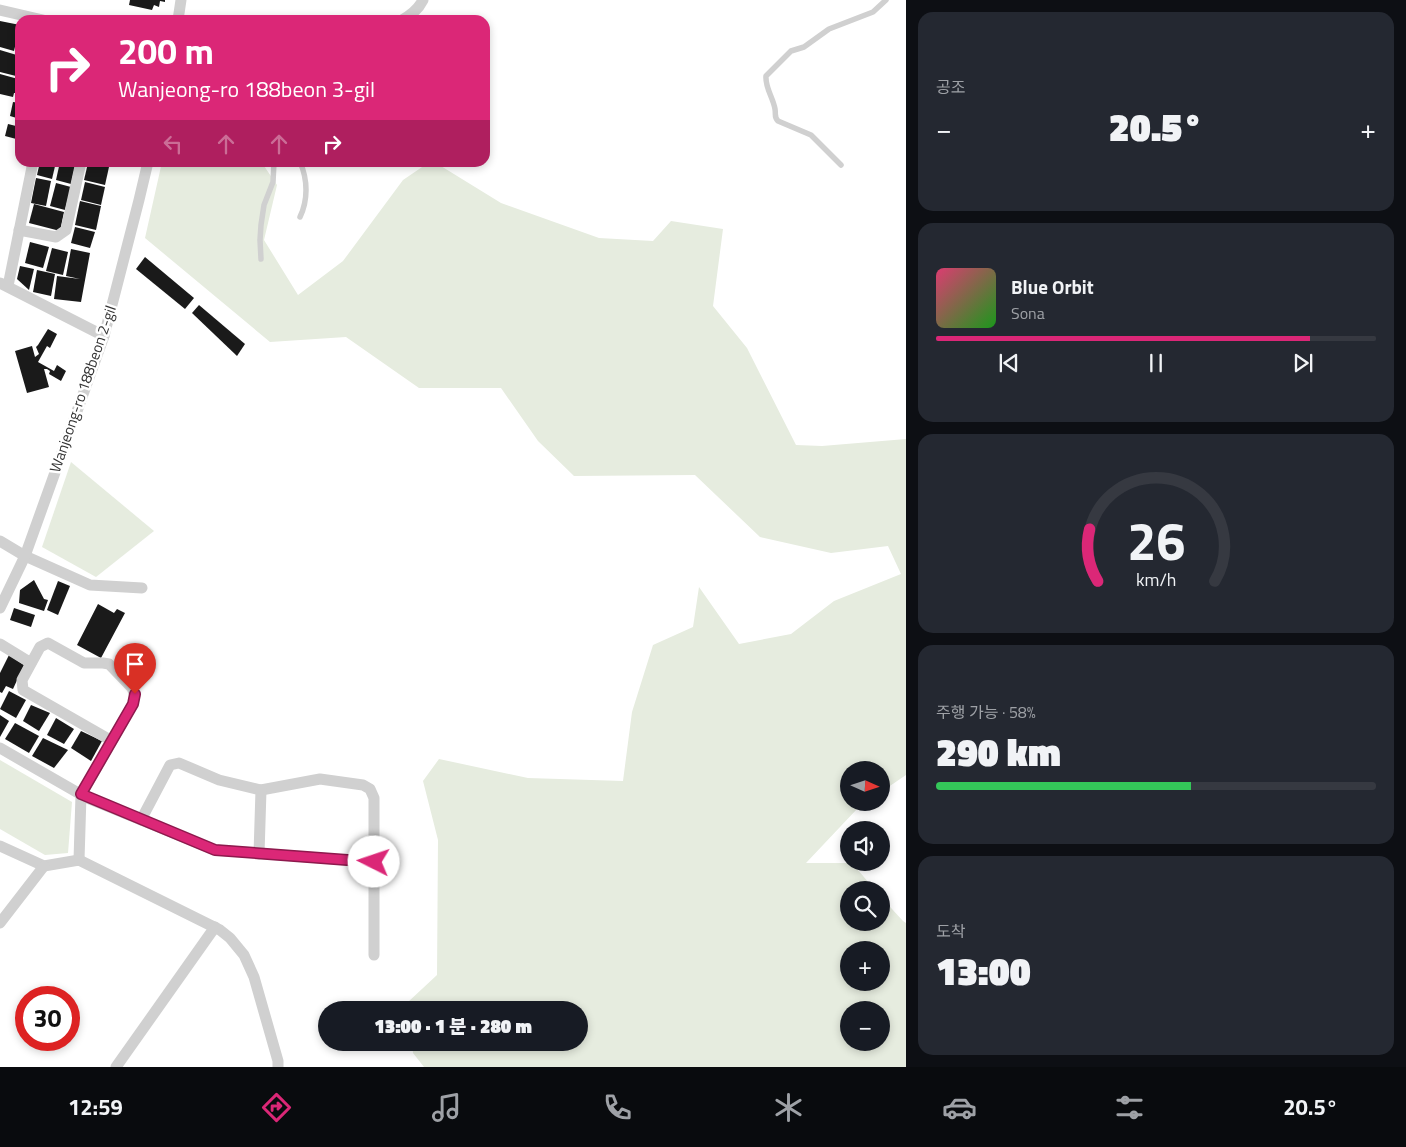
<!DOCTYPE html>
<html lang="ko">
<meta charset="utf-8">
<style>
:root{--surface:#171b24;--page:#242831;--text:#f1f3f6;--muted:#9ea1a6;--line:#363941;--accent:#db2777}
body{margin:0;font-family:"Titillium Web","Noto Sans KR",sans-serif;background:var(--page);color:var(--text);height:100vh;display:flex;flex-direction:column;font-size:19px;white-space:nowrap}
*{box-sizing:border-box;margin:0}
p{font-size:16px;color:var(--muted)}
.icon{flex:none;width:28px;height:28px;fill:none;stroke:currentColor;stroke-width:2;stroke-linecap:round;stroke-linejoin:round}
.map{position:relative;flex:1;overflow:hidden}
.side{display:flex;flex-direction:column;gap:12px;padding:12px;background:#0d0f14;width:500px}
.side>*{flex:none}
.guide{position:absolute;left:15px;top:15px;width:475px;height:152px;border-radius:15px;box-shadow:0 2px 8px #0003;background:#db2777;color:#fff;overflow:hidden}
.needle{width:32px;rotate:93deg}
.tools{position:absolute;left:840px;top:761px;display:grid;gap:10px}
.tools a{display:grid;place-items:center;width:50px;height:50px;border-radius:50%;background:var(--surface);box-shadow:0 2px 8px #0003;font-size:25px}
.speed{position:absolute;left:15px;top:986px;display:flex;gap:10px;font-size:25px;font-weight:700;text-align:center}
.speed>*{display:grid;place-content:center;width:65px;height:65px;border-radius:50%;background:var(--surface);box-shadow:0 2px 8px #0003;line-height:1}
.speed .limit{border:8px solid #d22;background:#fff;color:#111}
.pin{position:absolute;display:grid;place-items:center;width:42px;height:42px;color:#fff;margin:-51px -21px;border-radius:50% 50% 50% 0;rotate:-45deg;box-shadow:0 0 5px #0007}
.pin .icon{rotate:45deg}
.me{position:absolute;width:55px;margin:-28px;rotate:274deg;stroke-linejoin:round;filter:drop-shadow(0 0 4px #0008)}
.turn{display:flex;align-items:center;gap:18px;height:105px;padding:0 20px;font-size:22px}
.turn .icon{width:65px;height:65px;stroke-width:2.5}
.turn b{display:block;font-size:35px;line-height:42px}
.lanes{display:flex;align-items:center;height:48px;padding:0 20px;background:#0003;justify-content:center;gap:25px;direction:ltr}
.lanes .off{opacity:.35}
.big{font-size:38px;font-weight:800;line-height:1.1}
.side .card{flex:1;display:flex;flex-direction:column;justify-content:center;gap:8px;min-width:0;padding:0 18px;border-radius:15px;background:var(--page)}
.side .dial{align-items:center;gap:0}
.dial svg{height:130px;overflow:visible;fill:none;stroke:var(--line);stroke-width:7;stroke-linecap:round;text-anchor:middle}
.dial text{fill:var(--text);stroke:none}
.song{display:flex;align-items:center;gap:15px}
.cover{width:60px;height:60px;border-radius:8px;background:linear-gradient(135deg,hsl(340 70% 55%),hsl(120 70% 35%))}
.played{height:5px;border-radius:2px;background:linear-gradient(90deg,var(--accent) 85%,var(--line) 85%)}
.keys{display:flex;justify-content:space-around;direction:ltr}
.heat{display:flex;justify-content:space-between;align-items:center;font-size:28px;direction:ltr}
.charge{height:8px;border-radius:4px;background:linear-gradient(90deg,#34c759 58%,var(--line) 0)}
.trip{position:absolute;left:318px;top:1001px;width:270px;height:50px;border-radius:25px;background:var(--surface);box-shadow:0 2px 8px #0003;font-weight:800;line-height:50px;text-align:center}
.tab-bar{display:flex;height:80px;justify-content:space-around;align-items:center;background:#090b0e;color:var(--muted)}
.tab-bar .icon{width:35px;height:35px}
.tab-bar .selected{color:var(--accent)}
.tab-bar b{font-size:22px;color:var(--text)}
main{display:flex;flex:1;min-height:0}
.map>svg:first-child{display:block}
.green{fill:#e6ecdf;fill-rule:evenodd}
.building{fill:#1a1a1a}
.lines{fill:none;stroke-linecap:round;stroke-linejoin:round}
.service{stroke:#d0d0d0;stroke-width:5.5}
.minor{stroke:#d0d0d0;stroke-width:11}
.route-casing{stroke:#8e194d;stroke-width:12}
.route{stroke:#db2777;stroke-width:9}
.labels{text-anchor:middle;stroke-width:5;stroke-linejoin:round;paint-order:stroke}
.street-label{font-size:15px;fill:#333;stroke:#fff}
</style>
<main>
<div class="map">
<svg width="906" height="1067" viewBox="0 0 906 1067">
<rect width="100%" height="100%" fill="#fff"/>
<g class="green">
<path d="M162,162L262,163L277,185L264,240L298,295L343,261L403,180L428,163H436L501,203L599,238L653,241L671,221L723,229L713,306L747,348L796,445L822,446L906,439V775L881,792V770H849V802L867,803L857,809L806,863H852L875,890H849V922H881V897L903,921L906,923V1067H424L413,1053L412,1043L579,1042V1010H409L408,1002L437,975L438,840L423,781L439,759L528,778L623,781L632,712L653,645L693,627L699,587L739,644L791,634L834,601L901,574L888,546L831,553L760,537L695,475L574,476L538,441L501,388H419L346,337L270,342L145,238ZM849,950H881V982H849ZM849,1010H881V1042H849Z"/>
<path d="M71,462L154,531L96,577L42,547Z"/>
<path d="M0,760L72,802L68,853L45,855L0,829Z"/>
</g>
<g class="building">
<path d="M130,0H165V2L160,1L159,7L154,5L152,10L129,5Z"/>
<path d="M0,21L20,25L14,51L0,47Z"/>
<path d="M0,50L20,56V77L0,72Z"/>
<path d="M0,74L18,79L17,83L19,84L17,93H14L13,97L0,94Z"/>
<path d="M13,102L20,103V119L10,116Z"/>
<path d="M8,124L20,127V140L5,136Z"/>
<path d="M40,162H56L52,179L37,175Z"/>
<path d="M60,162H76L71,184L56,180Z"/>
<path d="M88,163L109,167L105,185L84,180Z"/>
<path d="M36,178L51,181L46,206L31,203Z"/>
<path d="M85,182L105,187L101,205L81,200Z"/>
<path d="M56,183L71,187L65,210L50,206Z"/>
<path d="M80,201L101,206L96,230L75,225Z"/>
<path d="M34,204L64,212L60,231L29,223Z"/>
<path d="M75,227L95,232L90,248L71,243Z"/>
<path d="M30,242L49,247L43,268L25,263Z"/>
<path d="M52,248L68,252L63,275L46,271Z"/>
<path d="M71,249L90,253L81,302L54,299L57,276L80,279L66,276Z"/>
<path d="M145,257L194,298L185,309L136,269Z"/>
<path d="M20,266L34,269L29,290L17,279Z"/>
<path d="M37,270L55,274L51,296L33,292Z"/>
<path d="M199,305L245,344L237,356L192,313Z"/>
<path d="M48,329L57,334L50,348L47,346L38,362L54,371L57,365L66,371L61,381L49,374L50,371L47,369H44L49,387L27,393L15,351L32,346L35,357L39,354L36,347L38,345Z"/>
<path d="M34,580L44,599L48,600L44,611L19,603L20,590Z"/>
<path d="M58,581L70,586L58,615L47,610Z"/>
<path d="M98,604L114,613L117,609L125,613L101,658L77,645Z"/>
<path d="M14,608L35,615L31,627L10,620Z"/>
<path d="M9,655L24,665L13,689L6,686L2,693L0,692V673Z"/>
<path d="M9,691L26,700L16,718L0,709Z"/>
<path d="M31,705L50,713L39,731L23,721Z"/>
<path d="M0,715L9,721L0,737Z"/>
<path d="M56,718L74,729L64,744L47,735Z"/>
<path d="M15,723L39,736L29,753L5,739Z"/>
<path d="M81,731L102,741L91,761L71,748Z"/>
<path d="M43,738L68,750L54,768L32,756Z"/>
</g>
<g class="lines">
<g class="service">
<path d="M300,162C308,180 308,200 300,217"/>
<path d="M841,165L811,135L778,121C774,117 776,115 775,109C773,97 765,88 766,76L791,51L804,47L829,29L873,12L886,0"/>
<path d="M261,259L260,240L261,225L264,205L273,182L274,162"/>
</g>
<g class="minor">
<path d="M0,10L43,20"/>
<path d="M178,20L181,0"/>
<path d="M402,20C411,15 418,10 423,0"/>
<path d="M19,230L56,237L66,230L81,162"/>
<path d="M0,283L104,336"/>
<path d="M8,286L33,162"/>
<path d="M0,541L25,556L90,585L142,588"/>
<path d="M0,608L25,556L104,336L139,200L148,162"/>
<path d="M0,644L31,663"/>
<path d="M0,748L87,798L215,850L374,862"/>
<path d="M141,820L170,765L179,763L219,780L261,790L320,779L363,785L370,789L374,798V955"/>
<path d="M0,846L44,866L79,860L220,930L230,938L244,955L254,977L278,1061V1067"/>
<path d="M259,854L261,790"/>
<path d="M79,860L81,795L133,704L135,695L132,688L109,664L103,663H84L48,643L40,647L22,680L23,690L112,741"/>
<path d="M0,923L44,866"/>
<path d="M116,1067L215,927"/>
</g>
</g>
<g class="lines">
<g class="route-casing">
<path id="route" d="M135,694L133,704L81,794L215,850L374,862"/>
</g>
<use href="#route" class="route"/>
</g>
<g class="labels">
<g class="street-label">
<text transform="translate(83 389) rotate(-71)" y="5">Wanjeong-ro 188beon 2-gil</text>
</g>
</g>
</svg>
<div class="tools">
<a><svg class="needle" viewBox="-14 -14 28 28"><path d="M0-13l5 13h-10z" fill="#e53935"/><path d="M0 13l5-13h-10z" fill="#9ea1a6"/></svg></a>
<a><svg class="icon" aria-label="sound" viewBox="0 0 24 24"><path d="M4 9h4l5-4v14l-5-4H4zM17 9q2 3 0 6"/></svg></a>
<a><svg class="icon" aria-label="search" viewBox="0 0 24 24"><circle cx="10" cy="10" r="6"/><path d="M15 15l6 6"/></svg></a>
<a>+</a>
<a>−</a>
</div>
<div class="speed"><div class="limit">30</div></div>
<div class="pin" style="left:135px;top:694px;background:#d93025"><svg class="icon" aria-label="arrive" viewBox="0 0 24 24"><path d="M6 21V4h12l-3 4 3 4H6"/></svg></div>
<svg class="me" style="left:374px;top:862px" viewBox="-20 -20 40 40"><circle r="19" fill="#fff"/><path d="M0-13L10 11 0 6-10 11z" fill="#db2777"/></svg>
<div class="trip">13:00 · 1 분 · 280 m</div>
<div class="guide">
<div class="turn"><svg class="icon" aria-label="right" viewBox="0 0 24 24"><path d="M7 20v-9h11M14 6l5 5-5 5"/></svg><div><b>200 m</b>Wanjeong-ro 188beon 3-gil</div></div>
<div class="lanes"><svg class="icon off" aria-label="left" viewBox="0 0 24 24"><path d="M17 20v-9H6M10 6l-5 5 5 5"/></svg><svg class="icon off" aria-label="ahead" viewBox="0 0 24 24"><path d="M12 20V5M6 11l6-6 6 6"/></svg><svg class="icon off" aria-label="ahead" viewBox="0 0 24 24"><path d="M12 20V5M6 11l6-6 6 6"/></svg><svg class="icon" aria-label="right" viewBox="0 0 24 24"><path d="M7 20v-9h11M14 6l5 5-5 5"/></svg></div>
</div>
</div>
<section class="side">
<div class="card"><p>공조</p>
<div class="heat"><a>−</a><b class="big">20.5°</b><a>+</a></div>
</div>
<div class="card">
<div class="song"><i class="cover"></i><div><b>Blue Orbit</b><p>Sona</p></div></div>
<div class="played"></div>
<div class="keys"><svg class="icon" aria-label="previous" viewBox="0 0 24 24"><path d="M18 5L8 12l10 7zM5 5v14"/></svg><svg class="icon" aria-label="pause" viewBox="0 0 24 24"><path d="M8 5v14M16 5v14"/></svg><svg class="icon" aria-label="next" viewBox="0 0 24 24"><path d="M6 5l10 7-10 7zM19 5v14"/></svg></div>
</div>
<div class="card dial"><svg viewBox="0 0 100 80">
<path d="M14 69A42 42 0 1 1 86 69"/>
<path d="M14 69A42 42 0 0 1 9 37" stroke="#db2777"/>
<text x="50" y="56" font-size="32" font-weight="700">26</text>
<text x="50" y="72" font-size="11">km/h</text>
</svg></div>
<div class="card"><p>주행 가능 · 58%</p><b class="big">290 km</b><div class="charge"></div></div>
<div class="card"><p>도착</p><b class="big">13:00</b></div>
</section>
</main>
<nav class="tab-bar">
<b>12:59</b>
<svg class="icon selected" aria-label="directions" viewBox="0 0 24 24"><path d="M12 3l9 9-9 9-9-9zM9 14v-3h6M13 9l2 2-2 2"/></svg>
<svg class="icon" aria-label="music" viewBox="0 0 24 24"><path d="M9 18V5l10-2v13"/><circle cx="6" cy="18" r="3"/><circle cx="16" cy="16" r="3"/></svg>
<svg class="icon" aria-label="phone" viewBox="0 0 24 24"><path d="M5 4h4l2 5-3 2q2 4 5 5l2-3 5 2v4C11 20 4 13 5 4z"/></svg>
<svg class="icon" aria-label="climate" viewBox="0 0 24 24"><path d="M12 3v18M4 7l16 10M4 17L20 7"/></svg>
<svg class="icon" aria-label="car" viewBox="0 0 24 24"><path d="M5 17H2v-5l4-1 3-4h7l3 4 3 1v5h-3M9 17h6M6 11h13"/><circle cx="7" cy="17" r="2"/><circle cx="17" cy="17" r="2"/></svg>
<svg class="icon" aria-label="filters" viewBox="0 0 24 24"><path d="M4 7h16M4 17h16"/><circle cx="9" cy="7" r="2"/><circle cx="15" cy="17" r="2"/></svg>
<b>20.5°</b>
</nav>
